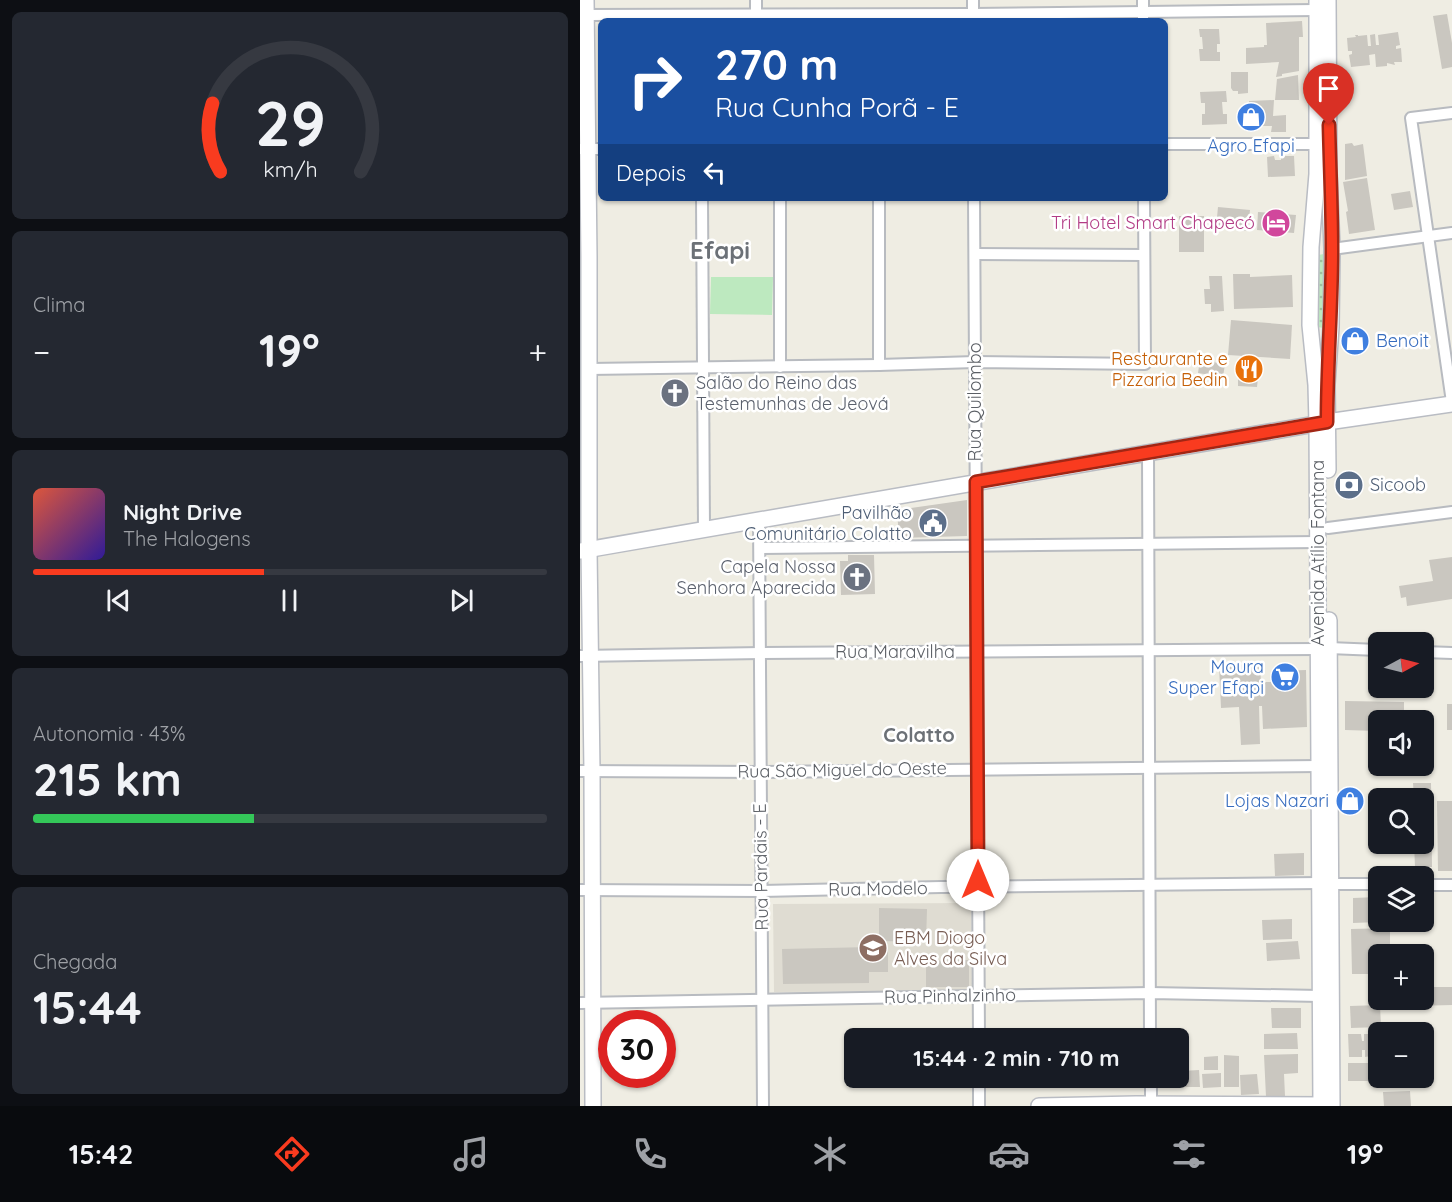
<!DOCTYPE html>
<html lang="pt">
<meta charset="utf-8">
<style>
:root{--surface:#171b24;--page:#242831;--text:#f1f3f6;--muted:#9ea1a6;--line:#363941;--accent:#f93b1f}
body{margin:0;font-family:Quicksand,sans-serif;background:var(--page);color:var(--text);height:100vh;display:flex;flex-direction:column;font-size:22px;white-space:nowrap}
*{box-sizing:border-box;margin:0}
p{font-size:20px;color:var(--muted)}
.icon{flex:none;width:33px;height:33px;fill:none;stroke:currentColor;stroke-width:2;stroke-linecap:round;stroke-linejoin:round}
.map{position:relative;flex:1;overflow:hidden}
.drawer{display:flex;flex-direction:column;gap:12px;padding:12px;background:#0d0f14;width:580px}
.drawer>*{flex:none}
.guide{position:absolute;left:18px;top:18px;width:570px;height:183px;border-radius:9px;box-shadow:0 2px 4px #0004;background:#1a4fa0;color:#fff;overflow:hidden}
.needle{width:39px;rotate:83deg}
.tools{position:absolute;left:788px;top:632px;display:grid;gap:12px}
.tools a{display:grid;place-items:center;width:66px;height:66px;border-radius:9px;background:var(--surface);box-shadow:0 2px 4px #0004;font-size:30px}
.speed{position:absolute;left:18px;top:1010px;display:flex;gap:12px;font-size:30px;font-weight:700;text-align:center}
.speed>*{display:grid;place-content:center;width:78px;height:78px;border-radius:50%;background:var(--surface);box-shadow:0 2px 4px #0004;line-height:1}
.speed .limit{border:9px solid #d22;background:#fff;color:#111}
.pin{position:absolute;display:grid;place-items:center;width:51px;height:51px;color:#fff;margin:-62px -26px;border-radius:50% 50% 50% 0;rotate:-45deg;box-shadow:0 0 6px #0007}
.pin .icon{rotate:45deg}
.me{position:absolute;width:66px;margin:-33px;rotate:0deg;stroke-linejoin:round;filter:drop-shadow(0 0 4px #0008)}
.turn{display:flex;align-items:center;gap:21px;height:126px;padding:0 18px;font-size:27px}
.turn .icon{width:78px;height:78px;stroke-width:2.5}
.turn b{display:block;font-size:42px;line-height:51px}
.then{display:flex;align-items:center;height:57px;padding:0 18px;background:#0003;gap:12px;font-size:22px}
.big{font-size:45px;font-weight:700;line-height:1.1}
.drawer .tile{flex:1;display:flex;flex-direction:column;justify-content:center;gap:9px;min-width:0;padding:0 21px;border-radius:9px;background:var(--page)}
.drawer .dial{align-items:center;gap:0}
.dial svg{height:156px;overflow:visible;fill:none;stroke:var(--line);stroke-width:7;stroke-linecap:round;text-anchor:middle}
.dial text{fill:var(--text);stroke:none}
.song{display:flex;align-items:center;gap:18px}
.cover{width:72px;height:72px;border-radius:9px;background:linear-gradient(135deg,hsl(10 70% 55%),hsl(250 70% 35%))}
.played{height:6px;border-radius:3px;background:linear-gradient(90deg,var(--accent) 45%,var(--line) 45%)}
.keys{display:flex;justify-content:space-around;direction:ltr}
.heat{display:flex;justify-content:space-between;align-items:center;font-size:33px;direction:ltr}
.charge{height:9px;border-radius:4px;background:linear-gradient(90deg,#34c759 43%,var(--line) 0)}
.trip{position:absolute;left:264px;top:1028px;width:345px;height:60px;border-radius:9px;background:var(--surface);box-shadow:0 2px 4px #0004;font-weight:700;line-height:60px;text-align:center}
.tabs{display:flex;height:96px;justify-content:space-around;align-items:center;background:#090b0e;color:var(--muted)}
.tabs .icon{width:42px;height:42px}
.tabs .on{color:var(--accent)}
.tabs b{font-size:27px;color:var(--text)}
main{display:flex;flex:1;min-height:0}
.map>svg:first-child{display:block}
.education{fill:#dfdcd2}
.grass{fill:url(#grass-dots)}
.pitch{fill:#bde9bf}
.building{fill:#cac7c0}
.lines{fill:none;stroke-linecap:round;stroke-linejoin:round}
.street-casing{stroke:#b8bbc0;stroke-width:14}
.secondary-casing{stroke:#b9bcc3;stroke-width:18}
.street{stroke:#fff;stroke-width:10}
.secondary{stroke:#fff;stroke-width:15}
.route-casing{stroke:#a22614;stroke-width:15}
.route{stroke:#f93b1f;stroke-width:10}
.labels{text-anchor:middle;stroke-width:5;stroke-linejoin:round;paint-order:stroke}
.shop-label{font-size:18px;fill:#366cbe;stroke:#fff;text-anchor:end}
.hotel-label{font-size:18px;fill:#b23c85;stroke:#fff;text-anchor:end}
.food-label{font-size:18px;fill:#c56008;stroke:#fff;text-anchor:end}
.worship-label{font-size:18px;fill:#5b616d;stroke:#fff;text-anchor:start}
.street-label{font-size:18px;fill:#5b5f65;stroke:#fff}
.service-label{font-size:18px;fill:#4e5e75;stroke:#fff;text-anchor:start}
.education-label{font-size:18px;fill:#785e54;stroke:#fff;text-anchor:start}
.neighbourhood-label{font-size:20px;font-weight:bold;fill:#6c7177;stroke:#fff}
.district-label{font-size:24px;font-weight:bold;fill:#6c7177;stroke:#fff}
</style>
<main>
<section class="drawer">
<div class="tile dial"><svg viewBox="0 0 100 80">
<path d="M14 69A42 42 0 1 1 86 69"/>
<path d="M14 69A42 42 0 0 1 10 34" stroke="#f93b1f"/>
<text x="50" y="56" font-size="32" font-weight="700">29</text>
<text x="50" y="72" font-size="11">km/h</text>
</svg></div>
<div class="tile"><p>Clima</p>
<div class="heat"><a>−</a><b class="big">19°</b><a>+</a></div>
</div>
<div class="tile">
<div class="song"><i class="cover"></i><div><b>Night Drive</b><p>The Halogens</p></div></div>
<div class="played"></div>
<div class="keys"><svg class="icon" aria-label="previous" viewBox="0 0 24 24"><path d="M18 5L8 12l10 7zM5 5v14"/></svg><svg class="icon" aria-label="pause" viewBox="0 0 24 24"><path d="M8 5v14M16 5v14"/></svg><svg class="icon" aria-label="next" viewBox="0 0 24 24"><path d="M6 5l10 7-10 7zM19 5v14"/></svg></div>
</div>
<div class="tile"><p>Autonomia · 43%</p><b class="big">215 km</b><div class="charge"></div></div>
<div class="tile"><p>Chegada</p><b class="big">15:44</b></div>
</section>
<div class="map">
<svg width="872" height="1106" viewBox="0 0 872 1106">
<defs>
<pattern id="grass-dots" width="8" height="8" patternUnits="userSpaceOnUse" patternTransform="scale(1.5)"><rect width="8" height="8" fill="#bde9bf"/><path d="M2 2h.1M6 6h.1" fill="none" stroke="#9dc09f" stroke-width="1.8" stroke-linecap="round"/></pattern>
</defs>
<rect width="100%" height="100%" fill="#efede3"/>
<path class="education" d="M391,903L392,991L194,992L193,904Z"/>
<path class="grass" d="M744,254L747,255L744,328L737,327L738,255Z"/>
<path class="pitch" d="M131,277H193L192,315L130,314Z"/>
<g class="building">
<path d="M867,14L872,43V67L862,69L853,16Z"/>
<path d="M722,21L723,37H719V71L702,74V76L696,77L699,62L666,64V48L684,47V45H687L686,23Z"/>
<path d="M619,29H639L640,44H637V52H640V61H620L619,49H623L622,37H620Z"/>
<path d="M818,32L820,45L816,46V49L821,48L822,62H814L815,65L807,63V66L796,67L795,54L789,55L790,65L771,67L769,55L772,54V51H768L767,38L776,37L775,35H778V36L787,35L788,46H791L790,35L795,34L796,45H799L798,35Z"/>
<path d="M651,72H668V93L658,94V91H653L651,88Z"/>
<path d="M718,75L719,100H695L697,79Z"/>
<path d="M646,91L647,102H642L643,114H647V124L622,125V114H625V103H621L620,92Z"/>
<path d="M694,100L693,116L706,115V132H691L692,126H670L669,101Z"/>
<path d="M772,143L774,146L783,144L787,176L765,180V144Z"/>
<path d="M694,156L695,160H701V156H714L715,176L688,177L687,157Z"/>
<path d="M787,178L795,230L769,234L766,212L768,211L763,182Z"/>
<path d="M830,191L833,207L814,210L811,194Z"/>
<path d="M638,207L670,210L668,231L636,228Z"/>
<path d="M678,212L716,215L714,233L677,230Z"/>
<rect x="599" y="216" width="25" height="36"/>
<path d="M653,274H670V277L712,275L713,307L654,309Z"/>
<path d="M629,276H642L644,311L631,312V304H625L624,289H630Z"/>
<path d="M651,320L712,325L710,359L648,355Z"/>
<path d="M620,360L645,364L643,377L618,373Z"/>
<path d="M657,360L682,362L680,378H678L677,387L658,386V376H656Z"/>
<path d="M387,500V536L319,538L317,510Z"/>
<path d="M268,555H294L295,594L261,595L260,561H268Z"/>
<path d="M872,557V599L827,606L826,597L821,598L819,586L853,581L849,560Z"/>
<path d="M680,664L681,682H694V671L726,670L727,727L683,729L682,706H679L680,744L661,745L659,707L641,708L639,665Z"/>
<path d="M765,701L824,702V720H798V731L765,730Z"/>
<rect x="867" y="704" width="5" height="26"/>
<path d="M833,783H851L852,867H835L834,843H843V798H834Z"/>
<path d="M857,801H872V871H858Z"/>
<path d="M724,853V875L695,876L694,854Z"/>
<path d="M798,897V922L773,923V898Z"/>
<path d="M299,908L347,909L346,942L299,941Z"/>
<path d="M712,919V939L683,940L682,920Z"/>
<path d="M810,928V954H798V974H772L771,929Z"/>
<path d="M291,940H298V947H308V972H289V983L203,984L202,949L291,947Z"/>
<path d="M718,941L720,959L687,961L686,943Z"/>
<path d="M389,960V987H346V961Z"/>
<path d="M843,987H872V1005L834,1006V999H843Z"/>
<path d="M800,1005L801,1027L771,1028L770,1006Z"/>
<path d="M691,1008H721V1028H692Z"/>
<path d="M717,1033L718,1049H684V1034Z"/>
<path d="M768,1034H781L782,1041H784V1034H791V1040H794V1034H798V1056H795L794,1050H791V1056L785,1057V1050H782V1057H769Z"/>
<path d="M718,1054V1073L704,1074L705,1096L686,1097L684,1055Z"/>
<path d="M644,1055L659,1056V1087H644Z"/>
<path d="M638,1056V1070H624V1057Z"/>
<path d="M768,1063H798V1077H799V1081H768Z"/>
<path d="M619,1070L620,1087H601V1071Z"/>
<path d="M641,1073V1087L623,1088L622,1074Z"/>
<path d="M677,1074L679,1094L661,1095L660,1075Z"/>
<path d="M586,1077H597L598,1086L587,1087Z"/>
<path d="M830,1091L831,1106H804L803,1092Z"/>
</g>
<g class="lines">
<g class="street-casing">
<g id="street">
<path d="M176,0V21"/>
<path d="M393,0V21"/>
<path d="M563,0V21"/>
<path d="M2,15L393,14L737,10"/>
<path d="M872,113L831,118L872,402"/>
<path d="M585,144H736"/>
<path d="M0,149H21"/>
<path d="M122,198L124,530"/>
<path d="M394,198L399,1038"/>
<path d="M752,249L872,233"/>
<path d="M395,254L564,255"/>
<path d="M299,365V198"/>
<path d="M200,367V198"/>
<path d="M9,369L299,365L395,362L565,364L564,198"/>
<path d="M568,453L570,1038"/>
<path d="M179,520L183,1106"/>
<path d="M748,528L872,512"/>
<path d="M180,548L738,542"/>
<path d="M749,648L798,650"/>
<path d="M843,652L872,653"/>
<path d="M0,656L181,653L738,649"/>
<path d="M0,771L180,772L739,766"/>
<path d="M751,884H798"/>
<path d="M843,885H872"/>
<path d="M0,890L181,891L361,887L740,883"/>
<path d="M0,1003L570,993L740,996"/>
<path d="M399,1077V1106"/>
<path d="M571,1077V1106"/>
</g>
</g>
<g class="secondary-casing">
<g id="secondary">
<path d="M6,0L9,257V550L12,771L13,1106"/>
<path d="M737,0V174L731,247L730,325L736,385L737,424L741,1106"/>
<path d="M748,470L747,384L751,327L752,249L749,173L748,0"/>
<path d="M0,551L747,422L872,404"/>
<path d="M749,620L752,1106"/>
<path d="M459,1106L556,1104L749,1105"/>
</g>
</g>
<use href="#street" class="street"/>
<use href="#secondary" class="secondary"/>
</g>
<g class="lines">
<g class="route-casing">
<path id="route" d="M398,880L396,482L747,422C747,364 752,307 752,250C752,209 750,167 749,125"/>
</g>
<use href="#route" class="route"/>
</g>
<defs>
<g id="shop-disc" transform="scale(1.5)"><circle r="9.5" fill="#3f7fe0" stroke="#fff"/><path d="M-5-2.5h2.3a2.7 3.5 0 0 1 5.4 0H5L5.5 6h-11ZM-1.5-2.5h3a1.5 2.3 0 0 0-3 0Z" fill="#fff"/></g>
<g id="hotel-disc" transform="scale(1.5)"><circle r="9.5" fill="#d1479c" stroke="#fff"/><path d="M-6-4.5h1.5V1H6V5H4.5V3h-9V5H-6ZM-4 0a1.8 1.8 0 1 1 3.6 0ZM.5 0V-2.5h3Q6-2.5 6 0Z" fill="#fff"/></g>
<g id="restaurant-disc" transform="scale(1.5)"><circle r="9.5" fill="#e8710a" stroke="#fff"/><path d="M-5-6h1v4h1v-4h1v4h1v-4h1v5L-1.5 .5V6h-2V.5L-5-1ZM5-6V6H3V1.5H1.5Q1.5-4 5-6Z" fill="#fff"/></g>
<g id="church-disc" transform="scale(1.5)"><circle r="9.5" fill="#6b7280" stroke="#fff"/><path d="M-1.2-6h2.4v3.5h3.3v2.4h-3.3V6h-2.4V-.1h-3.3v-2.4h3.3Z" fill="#fff"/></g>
<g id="bank-disc" transform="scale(1.5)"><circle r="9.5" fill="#5c6f8a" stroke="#fff"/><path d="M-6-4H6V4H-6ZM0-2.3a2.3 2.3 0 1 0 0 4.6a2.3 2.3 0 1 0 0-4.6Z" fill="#fff"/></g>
<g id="civic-disc" transform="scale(1.5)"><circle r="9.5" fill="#5c6f8a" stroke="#fff"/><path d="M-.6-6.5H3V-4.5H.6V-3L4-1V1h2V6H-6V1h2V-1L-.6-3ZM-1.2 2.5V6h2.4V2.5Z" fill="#fff"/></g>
<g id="supermarket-disc" transform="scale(1.5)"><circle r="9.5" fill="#3f7fe0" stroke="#fff"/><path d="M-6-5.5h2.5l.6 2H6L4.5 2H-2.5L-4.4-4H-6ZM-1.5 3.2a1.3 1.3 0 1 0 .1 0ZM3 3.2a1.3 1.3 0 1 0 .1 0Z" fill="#fff"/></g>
<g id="school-disc" transform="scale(1.5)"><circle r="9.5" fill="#8d6e63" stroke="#fff"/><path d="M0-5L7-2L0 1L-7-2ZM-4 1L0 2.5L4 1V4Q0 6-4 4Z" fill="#fff"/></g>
</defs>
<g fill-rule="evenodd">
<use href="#shop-disc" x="671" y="117"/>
<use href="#hotel-disc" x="696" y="223"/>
<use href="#shop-disc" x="775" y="341"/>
<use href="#restaurant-disc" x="669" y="369"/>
<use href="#church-disc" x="95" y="393"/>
<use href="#bank-disc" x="769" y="485"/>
<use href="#civic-disc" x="353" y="523"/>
<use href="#church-disc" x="277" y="577"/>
<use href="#supermarket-disc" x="705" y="677"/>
<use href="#shop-disc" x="770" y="801"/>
<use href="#school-disc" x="293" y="948"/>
</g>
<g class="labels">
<g class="shop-label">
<text x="671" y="152" text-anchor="middle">Agro Efapi</text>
<text x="796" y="347" text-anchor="start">Benoit</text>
<text x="684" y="673">Moura<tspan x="684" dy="21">Super Efapi</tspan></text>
<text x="749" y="807">Lojas Nazari</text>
</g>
<g class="hotel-label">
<text x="675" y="229">Tri Hotel Smart Chapecó</text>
</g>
<g class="food-label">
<text x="648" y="365">Restaurante e<tspan x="648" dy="21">Pizzaria Bedin</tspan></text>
</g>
<g class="worship-label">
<text x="116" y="389">Salão do Reino das<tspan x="116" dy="21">Testemunhas de Jeová</tspan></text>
<text x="256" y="573" text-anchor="end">Capela Nossa<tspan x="256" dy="21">Senhora Aparecida</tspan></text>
</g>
<g class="street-label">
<text transform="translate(395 402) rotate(-90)" y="6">Rua Quilombo</text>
<text transform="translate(738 553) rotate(-90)" y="6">Avenida Atílio Fontana</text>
<text x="315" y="658">Rua Maravilha</text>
<text transform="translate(262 770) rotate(-1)" y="6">Rua São Miguel do Oeste</text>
<text transform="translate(181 867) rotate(-91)" y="6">Rua Pardais - E</text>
<text transform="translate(298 889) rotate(-1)" y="6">Rua Modelo</text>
<text transform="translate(370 996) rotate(-1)" y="6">Rua Pinhalzinho</text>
</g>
<g class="service-label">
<text x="790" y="491">Sicoob</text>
<text x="332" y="519" text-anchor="end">Pavilhão<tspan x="332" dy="21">Comunitário Colatto</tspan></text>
</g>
<g class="education-label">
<text x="314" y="944">EBM Diogo<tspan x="314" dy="21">Alves da Silva</tspan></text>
</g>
<g class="neighbourhood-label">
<text x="339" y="742">Colatto</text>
</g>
<g class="district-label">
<text x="140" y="259">Efapi</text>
</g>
</g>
</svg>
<div class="tools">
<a><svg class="needle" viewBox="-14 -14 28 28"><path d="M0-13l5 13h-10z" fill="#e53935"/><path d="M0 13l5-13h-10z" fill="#9ea1a6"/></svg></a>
<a><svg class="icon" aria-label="sound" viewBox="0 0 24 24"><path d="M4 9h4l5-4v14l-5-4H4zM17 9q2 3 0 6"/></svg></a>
<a><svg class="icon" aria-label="search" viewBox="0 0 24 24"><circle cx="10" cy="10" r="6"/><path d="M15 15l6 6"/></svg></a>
<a><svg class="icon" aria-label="layers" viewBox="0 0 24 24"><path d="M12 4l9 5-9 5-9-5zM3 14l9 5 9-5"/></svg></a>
<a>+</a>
<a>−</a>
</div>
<div class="speed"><div class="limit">30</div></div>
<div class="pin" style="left:749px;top:125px;background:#d93025"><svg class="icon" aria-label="arrive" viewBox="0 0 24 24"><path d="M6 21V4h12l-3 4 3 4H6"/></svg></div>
<svg class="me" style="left:398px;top:880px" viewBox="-20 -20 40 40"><circle r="19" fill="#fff"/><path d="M0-13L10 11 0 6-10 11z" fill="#f93b1f"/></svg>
<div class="trip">15:44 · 2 min · 710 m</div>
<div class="guide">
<div class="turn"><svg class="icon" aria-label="right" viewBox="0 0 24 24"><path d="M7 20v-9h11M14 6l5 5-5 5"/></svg><div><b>270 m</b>Rua Cunha Porã - E</div></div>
<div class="then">Depois<svg class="icon" aria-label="left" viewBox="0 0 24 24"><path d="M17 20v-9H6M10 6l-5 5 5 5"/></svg></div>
</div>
</div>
</main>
<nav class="tabs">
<b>15:42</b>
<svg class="icon on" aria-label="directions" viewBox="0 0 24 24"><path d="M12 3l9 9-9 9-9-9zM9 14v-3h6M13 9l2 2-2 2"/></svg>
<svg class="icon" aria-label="music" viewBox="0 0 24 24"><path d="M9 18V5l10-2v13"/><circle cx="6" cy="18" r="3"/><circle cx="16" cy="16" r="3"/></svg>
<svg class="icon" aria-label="phone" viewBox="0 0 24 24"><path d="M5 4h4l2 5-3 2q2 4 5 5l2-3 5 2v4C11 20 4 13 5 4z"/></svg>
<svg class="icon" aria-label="climate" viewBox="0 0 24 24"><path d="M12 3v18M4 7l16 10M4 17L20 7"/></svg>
<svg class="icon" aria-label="car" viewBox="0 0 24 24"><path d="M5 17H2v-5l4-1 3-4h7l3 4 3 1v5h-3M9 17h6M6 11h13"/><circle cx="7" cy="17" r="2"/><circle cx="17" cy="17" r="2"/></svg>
<svg class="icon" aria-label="filters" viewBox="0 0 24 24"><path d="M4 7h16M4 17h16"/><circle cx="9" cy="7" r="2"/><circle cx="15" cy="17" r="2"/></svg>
<b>19°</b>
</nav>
